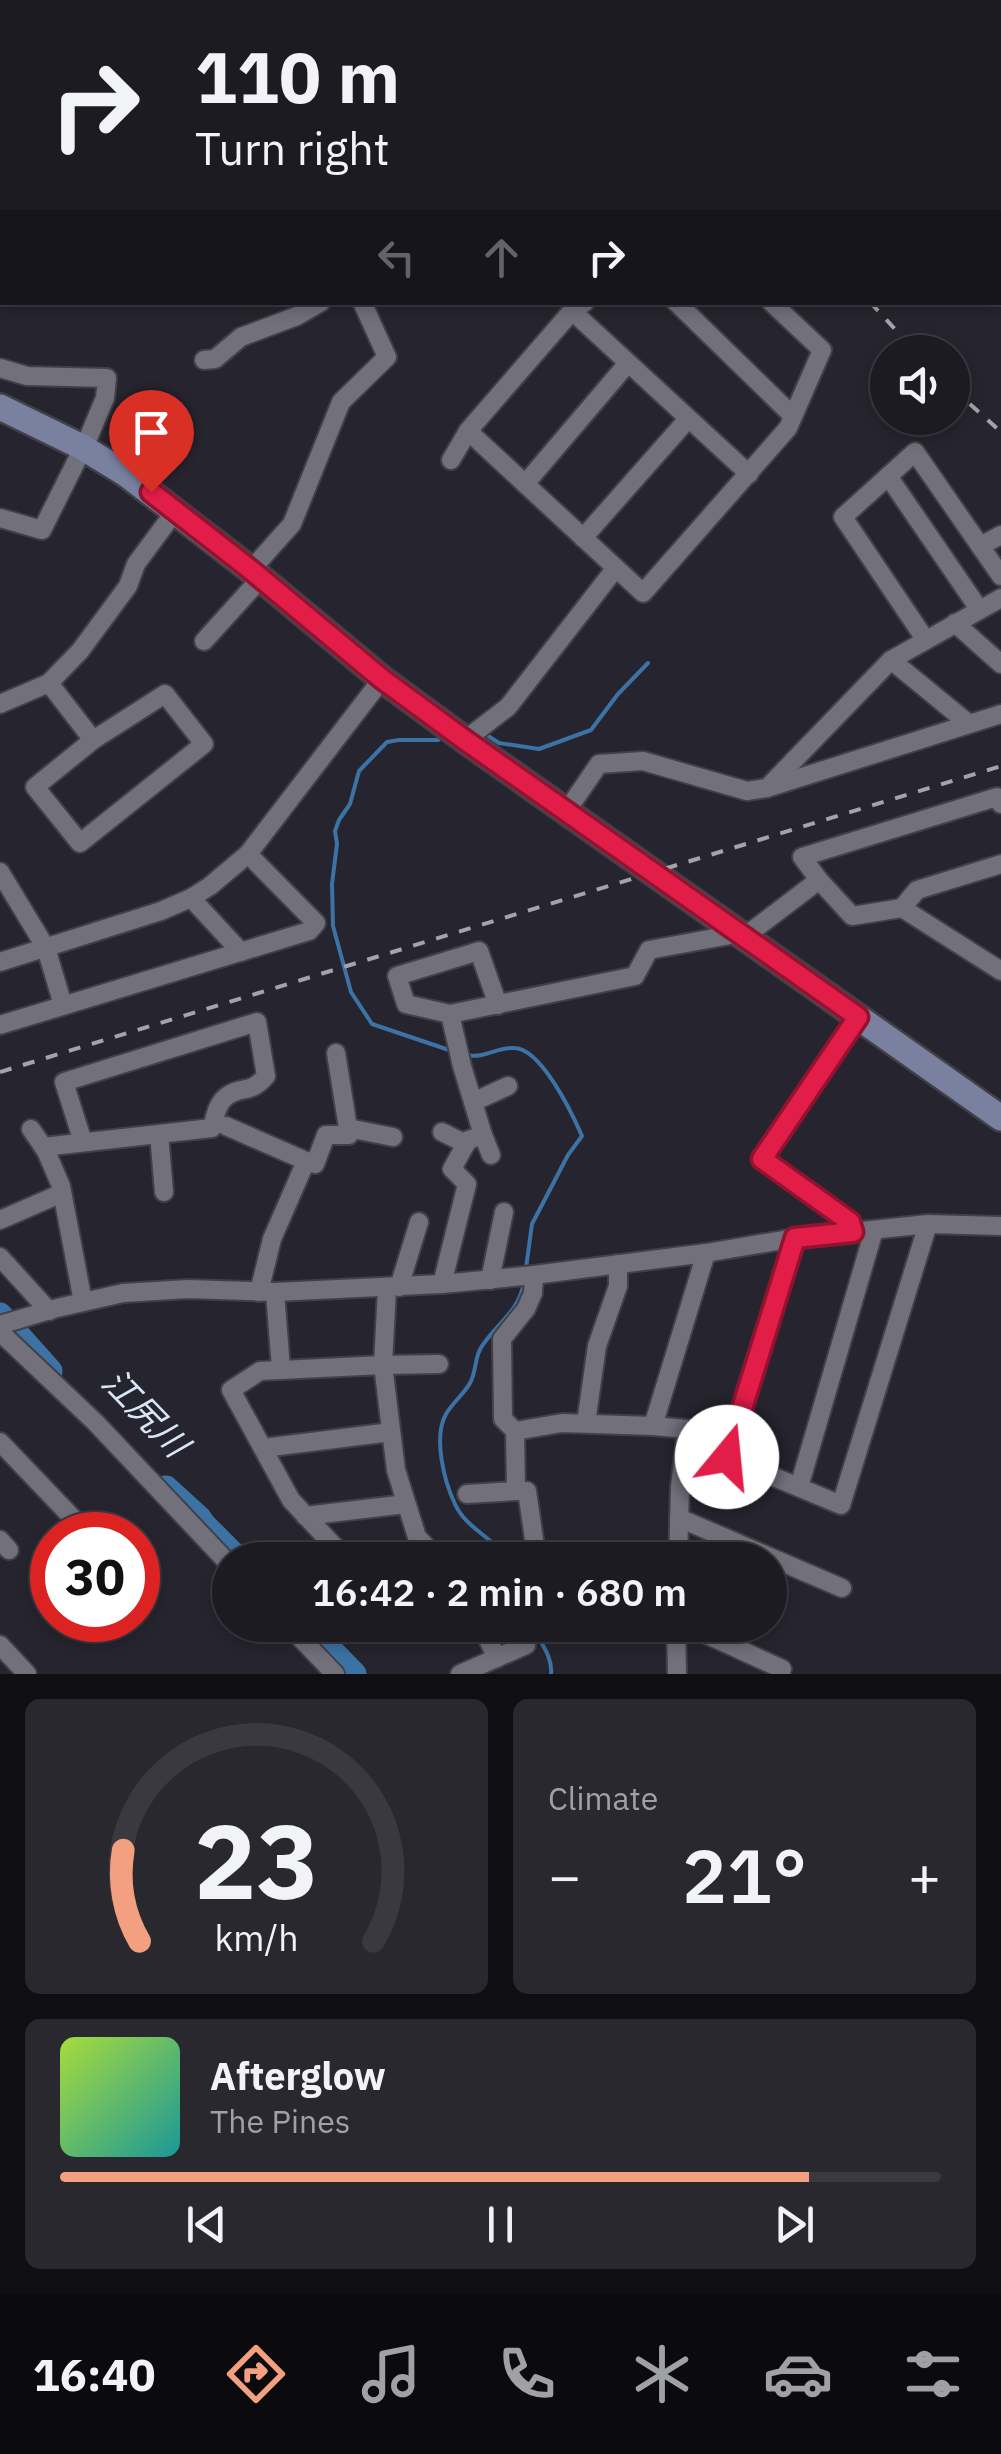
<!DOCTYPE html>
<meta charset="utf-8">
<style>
:root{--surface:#1c1b22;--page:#29282f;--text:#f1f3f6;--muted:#a0a1a5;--line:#3a3940;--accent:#f2a07f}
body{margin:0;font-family:"IBM Plex Sans","Noto Sans JP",sans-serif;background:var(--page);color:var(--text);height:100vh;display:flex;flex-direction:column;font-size:38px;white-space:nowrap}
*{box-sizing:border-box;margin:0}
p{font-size:32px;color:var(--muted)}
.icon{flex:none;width:55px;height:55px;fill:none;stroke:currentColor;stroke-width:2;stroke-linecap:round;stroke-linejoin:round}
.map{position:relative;height:1674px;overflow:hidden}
.sheet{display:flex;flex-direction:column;gap:25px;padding:25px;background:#0f0f13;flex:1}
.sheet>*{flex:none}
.top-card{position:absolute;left:0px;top:0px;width:1002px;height:305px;box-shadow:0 5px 15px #0003,0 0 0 2px var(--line);background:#1c1b22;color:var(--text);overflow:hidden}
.buttons{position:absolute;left:870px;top:335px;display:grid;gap:20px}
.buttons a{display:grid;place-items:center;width:100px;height:100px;border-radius:50%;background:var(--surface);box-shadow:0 5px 15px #0003,0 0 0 2px var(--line);font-size:50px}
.speed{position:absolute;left:30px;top:1512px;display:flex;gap:20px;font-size:50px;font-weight:700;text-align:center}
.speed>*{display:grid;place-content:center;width:130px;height:130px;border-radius:50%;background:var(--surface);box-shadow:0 5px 15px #0003,0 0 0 2px var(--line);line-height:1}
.speed .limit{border:15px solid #d22;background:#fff;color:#111}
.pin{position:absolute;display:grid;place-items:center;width:85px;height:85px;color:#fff;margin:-102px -42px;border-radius:50% 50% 50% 0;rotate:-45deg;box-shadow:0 0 10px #0007}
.pin .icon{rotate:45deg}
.me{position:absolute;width:110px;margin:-55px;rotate:17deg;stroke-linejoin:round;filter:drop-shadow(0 0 8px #0008)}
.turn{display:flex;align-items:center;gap:35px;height:210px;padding:0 30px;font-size:45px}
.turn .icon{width:130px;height:130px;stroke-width:2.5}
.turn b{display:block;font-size:70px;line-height:85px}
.lanes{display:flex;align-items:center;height:95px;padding:0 30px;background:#0003;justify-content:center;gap:50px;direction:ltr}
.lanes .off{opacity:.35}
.big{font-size:75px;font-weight:600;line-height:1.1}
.sheet .card{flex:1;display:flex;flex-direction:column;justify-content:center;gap:15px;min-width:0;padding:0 35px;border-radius:15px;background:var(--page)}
.sheet .dial{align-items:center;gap:0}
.dial svg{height:260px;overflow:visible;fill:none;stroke:var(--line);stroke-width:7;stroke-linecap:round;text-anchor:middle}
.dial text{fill:var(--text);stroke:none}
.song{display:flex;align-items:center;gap:30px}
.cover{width:120px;height:120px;border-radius:15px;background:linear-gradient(135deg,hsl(80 70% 55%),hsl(180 70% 35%))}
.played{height:10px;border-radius:5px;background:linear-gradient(90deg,var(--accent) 85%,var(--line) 85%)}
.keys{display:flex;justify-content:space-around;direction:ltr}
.heat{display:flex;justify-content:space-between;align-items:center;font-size:55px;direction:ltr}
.sheet .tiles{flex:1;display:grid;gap:25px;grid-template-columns:1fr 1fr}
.card:last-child{grid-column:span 2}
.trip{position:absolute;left:212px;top:1542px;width:575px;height:100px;border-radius:50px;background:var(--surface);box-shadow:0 5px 15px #0003,0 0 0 2px var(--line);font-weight:600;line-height:100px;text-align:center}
.menu{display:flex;height:160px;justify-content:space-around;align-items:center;background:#0b0b0e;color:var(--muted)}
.menu .icon{width:70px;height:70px}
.menu .current{color:var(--accent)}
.menu b{font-size:45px;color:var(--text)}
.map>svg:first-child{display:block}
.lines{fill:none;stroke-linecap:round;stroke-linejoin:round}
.stream{stroke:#3c73a4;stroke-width:4}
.river{stroke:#3c73a4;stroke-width:25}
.street-casing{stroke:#414047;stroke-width:22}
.secondary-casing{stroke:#414047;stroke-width:30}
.street{stroke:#71707b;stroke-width:18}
.secondary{stroke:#7a81a0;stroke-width:25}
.rail{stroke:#a4a3aa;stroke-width:4;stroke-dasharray:12 12;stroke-linecap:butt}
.route-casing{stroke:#92132f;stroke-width:25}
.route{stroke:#e11d48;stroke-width:18}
.labels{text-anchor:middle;stroke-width:10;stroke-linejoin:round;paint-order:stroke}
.water-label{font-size:35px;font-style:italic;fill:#d8e7f5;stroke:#26242e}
</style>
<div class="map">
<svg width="1001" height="1674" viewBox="0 0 1001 1674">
<rect width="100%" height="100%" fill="#26242e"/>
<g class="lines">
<g class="stream">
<path d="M485,734L499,743L539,749L591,730L618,694L648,663"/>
<path d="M444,736L438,740H399L387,742L359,771L350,804L339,820L335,831L337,844L332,884L333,926L351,992L372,1024L452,1051"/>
<path d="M467,1055C484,1059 497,1047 514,1048C541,1048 572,1113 582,1136L568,1155L532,1224L526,1268"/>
<path d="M507,1560C494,1537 466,1529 455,1504C444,1481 433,1437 446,1414C453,1402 464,1394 470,1383C477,1371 474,1357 482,1346C497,1323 519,1312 524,1282"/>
<path d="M532,1625C539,1641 553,1656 551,1674"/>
</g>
<g class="river">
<path d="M0,1315L50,1371"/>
<path d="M166,1488L199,1518L203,1524L239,1560"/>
<path d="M306,1625L354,1674"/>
</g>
<g class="street-casing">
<g id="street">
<path d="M99,0V2"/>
<path d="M0,232L2,227"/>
<path d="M676,302L793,416"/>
<path d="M572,311L749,474"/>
<path d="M204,360L215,359L241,337L297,316L321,302"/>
<path d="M0,368L27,376L107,378L105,398L89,436L42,530L0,518"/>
<path d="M468,431L643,593L788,428L822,350L771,302"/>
<path d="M451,460L468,431L572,311L585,302"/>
<path d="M888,476L979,609"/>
<path d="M525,484L628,363"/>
<path d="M583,538L688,419"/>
<path d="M980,546L1001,535"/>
<path d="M251,570L292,524L341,402L387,357L362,302"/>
<path d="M955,623L1001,664"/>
<path d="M925,639L843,517L915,452L1001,576"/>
<path d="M204,641L261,578"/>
<path d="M891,660L969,724"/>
<path d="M165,694L204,744L80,843L35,787L93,740Z"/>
<path d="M0,704L49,683"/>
<path d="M93,740L49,683L80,651L128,586L136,564L176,510"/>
<path d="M465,740L508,707L615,569"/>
<path d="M771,784L891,660L1001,598"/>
<path d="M1001,804L997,797L802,857L819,880L852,916L902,908L1001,971"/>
<path d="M566,812L599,764L643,761L747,791L767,788L1001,714"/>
<path d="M0,872L46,948L63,1005"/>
<path d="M191,898L241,952"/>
<path d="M902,908L917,890L1001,864"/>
<path d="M0,962L161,911L191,898L210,886L248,854L382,679"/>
<path d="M450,1014L406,1004L397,976L479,951L498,1005"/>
<path d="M0,1025L309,931L316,923L248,854"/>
<path d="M336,1053L348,1128"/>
<path d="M473,1102L508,1086"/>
<path d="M226,1126L306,1161"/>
<path d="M31,1129L46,1151L61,1186L83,1302"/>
<path d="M442,1132L466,1144"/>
<path d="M159,1134L164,1192"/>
<path d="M483,1135L491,1155"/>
<path d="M43,1147L212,1128C215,1117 217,1103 227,1096C242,1085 250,1095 266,1076L257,1022L64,1082L83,1142"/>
<path d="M0,1220L62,1193"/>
<path d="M853,1232L850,1222L762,1159L857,1017"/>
<path d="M0,1257L49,1311"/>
<path d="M534,1275L533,1293L526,1309L502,1339L503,1419L515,1431L562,1423L653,1426"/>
<path d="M490,1280L504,1212"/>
<path d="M442,1284L467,1184L452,1169L468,1140L483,1135L462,1066L450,1014L635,976L649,950L752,931L819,880"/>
<path d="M399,1287L419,1222"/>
<path d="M387,1288L383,1365L396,1470L417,1537L439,1560"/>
<path d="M259,1292L272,1239L306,1161L315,1164L326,1135H349L348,1128L393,1137"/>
<path d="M275,1292L281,1369"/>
<path d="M0,1325L57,1308L123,1293L188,1289L275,1292L442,1284L534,1275L706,1253L795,1238L928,1224L1001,1226"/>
<path d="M0,1332L96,1423L230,1565"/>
<path d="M586,1423L597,1346L618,1286V1264"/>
<path d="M515,1431L516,1491H527L536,1553"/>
<path d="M686,1440L841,1505L928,1224"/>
<path d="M0,1442L89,1535"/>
<path d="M263,1448L391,1432"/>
<path d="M727,1457L795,1238"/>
<path d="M799,1487L874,1230"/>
<path d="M467,1494L516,1491"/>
<path d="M305,1516L406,1504"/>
<path d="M679,1518L842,1588"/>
<path d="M0,1540L9,1550"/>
<path d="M347,1560L291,1500L231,1390L260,1371L383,1365L439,1364"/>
<path d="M678,1560L680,1487L687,1429L653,1426L706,1253"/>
<path d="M288,1625L335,1674"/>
<path d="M481,1625L497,1658"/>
<path d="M634,1625L676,1632"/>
<path d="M676,1625L677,1674"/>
<path d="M686,1625L782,1669"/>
<path d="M0,1645L27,1674"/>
<path d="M460,1674L526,1645"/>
</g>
</g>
<g class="secondary-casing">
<path id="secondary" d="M0,407L82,447L126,474L251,570L382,679L465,740L1001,1118"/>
</g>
<use href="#street" class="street"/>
<use href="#secondary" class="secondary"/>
<g class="rail">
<path d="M676,0L677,2"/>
<path d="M870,302L916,352"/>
<path d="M952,388L1001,432"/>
<path d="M0,1072L1001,766"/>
</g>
</g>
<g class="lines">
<g class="route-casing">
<path id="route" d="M151,492L251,570L382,679L465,740L858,1017L762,1159L850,1222L853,1232L795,1238L727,1457"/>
</g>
<use href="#route" class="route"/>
</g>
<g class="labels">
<g class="water-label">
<text transform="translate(145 1413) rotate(46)" y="12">江尻川</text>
</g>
</g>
</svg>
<div class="buttons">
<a><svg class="icon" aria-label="sound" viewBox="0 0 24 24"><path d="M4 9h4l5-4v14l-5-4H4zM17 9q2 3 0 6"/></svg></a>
</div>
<div class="speed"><div class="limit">30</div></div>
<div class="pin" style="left:151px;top:492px;background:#d93025"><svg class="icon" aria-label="arrive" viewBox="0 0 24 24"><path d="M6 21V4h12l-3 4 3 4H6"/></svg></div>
<svg class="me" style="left:727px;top:1457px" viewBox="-20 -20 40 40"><circle r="19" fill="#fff"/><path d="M0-13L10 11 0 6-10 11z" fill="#e11d48"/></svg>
<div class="trip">16:42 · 2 min · 680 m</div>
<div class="top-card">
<div class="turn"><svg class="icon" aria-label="right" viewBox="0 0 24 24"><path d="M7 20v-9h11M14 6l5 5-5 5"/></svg><div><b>110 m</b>Turn right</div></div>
<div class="lanes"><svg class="icon off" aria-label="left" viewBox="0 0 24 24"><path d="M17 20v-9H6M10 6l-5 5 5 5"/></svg><svg class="icon off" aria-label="ahead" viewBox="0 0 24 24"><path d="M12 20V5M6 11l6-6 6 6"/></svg><svg class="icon" aria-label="right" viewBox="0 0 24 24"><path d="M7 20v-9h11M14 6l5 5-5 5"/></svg></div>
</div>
</div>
<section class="sheet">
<div class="tiles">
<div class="card dial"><svg viewBox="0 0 100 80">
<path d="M14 69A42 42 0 1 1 86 69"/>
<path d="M14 69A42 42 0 0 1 9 41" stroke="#f2a07f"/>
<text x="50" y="56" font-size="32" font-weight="700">23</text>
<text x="50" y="72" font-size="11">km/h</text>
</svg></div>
<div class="card"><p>Climate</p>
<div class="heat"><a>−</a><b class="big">21°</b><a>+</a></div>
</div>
<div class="card">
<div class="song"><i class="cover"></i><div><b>Afterglow</b><p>The Pines</p></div></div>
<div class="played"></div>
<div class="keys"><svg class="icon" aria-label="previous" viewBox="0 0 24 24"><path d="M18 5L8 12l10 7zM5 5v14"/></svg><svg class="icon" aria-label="pause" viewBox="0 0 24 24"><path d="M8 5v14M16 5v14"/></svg><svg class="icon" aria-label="next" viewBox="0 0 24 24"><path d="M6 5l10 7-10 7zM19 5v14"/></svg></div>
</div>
</div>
</section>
<nav class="menu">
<b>16:40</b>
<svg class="icon current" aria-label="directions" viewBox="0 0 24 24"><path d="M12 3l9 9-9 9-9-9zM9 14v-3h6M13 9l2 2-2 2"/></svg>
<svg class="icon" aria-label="music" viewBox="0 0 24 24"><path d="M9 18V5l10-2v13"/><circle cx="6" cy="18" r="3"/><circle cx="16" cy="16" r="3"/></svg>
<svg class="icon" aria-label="phone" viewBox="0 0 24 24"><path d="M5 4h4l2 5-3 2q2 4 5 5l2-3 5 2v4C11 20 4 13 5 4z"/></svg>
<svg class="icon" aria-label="climate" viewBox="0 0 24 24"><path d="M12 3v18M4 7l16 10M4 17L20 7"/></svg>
<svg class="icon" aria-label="car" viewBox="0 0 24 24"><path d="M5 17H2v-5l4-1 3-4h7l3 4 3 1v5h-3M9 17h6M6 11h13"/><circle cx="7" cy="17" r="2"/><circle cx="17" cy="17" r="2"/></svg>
<svg class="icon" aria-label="filters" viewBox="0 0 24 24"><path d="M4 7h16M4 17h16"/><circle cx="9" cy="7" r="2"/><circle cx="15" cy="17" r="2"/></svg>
</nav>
